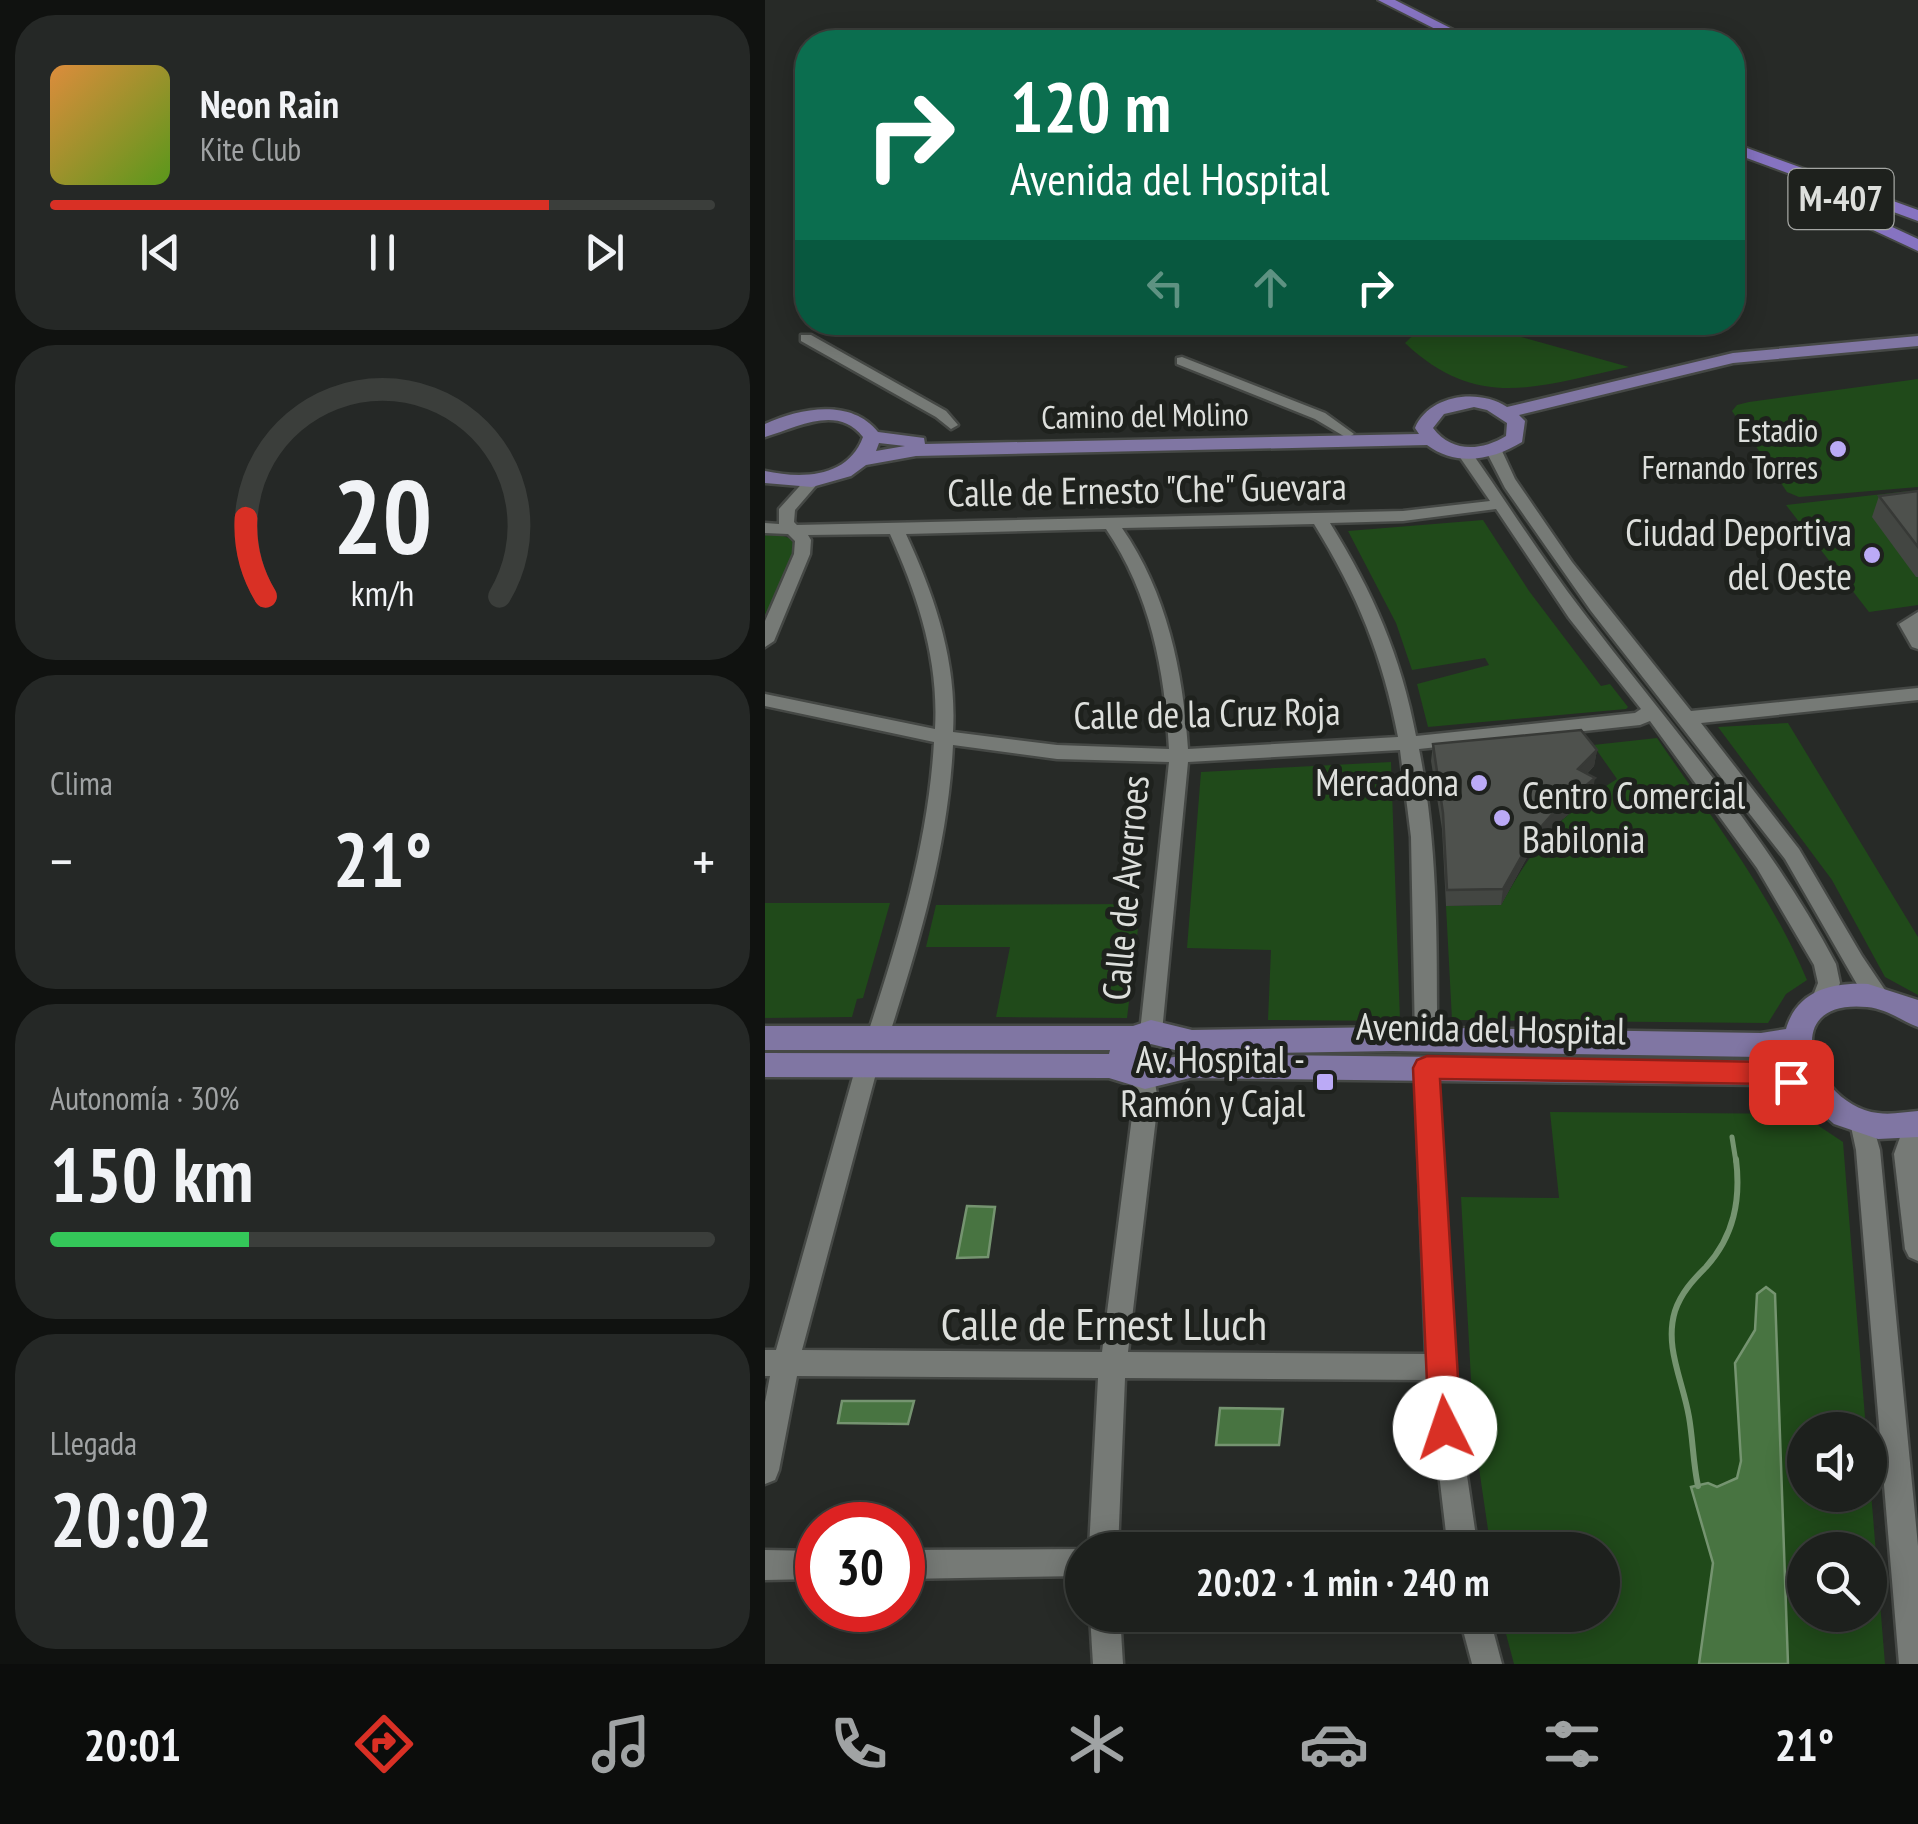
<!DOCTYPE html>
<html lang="es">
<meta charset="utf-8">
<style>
:root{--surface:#1d201d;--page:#252826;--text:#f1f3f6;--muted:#a0a3a4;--line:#3b3e3b;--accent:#d93025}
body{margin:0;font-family:"PT Sans Narrow",sans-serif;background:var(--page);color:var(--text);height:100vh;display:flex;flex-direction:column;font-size:38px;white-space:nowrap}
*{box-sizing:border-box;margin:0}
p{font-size:32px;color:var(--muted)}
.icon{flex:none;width:55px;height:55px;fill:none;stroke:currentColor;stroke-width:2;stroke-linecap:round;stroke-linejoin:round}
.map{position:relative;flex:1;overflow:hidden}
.panel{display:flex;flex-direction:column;gap:15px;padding:15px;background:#101210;width:765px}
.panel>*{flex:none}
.hud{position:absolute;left:30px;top:30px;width:950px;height:305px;border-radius:40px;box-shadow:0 5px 25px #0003,0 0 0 2px var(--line);background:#0b6e4f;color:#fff;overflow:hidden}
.fabs{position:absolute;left:1022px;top:1412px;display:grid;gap:20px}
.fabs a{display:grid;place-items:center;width:100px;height:100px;border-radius:50%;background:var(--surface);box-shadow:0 5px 25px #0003,0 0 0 2px var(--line);font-size:50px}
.speed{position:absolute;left:30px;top:1502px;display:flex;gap:20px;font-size:50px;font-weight:700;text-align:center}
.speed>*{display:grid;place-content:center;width:130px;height:130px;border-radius:50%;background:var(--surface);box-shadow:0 5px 25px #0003,0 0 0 2px var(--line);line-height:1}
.speed .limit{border:15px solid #d22;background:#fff;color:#111}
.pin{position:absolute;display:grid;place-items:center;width:85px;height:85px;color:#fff;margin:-42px;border-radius:20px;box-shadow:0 5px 15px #0006}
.me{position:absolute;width:110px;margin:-55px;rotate:356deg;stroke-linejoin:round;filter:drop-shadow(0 0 8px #0008)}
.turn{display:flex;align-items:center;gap:35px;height:210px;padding:0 50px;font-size:45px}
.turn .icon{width:130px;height:130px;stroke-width:2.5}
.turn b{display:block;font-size:70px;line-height:85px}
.lanes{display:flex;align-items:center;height:95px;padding:0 50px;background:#0003;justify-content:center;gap:50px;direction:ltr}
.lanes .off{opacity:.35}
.big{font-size:75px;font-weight:700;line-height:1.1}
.panel .tile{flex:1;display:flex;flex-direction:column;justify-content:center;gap:15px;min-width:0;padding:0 35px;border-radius:40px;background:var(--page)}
.panel .dial{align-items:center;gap:0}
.dial svg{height:260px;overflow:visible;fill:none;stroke:var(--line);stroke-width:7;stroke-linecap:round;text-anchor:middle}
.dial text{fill:var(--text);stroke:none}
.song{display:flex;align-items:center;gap:30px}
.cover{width:120px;height:120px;border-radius:15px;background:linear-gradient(135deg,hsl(30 70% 55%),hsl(90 70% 35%))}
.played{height:10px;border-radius:5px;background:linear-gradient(90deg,var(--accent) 75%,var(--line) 75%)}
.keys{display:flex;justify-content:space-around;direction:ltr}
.heat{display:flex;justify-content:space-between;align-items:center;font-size:55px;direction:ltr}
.charge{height:15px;border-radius:8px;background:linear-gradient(90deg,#34c759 30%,var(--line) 0)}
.trip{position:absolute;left:300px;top:1532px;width:555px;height:100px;border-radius:50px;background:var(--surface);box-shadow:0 5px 25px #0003,0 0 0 2px var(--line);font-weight:700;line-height:100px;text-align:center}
.dock{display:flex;height:160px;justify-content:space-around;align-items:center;background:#0c0d0c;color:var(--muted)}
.dock .icon{width:70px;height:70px}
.dock .current{color:var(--accent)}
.dock b{font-size:45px;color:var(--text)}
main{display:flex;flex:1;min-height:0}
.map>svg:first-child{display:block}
.green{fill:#204a1a;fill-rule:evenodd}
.water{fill:#487441;stroke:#759470;stroke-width:2.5}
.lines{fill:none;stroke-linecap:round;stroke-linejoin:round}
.stream-far1{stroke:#759470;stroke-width:5}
.stream{stroke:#759470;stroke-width:6}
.minor-casing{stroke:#454845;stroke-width:5}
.major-casing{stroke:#454845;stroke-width:5}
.highway-casing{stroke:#454845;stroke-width:4}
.minor{fill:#767a76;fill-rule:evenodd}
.major{fill:#8076a3;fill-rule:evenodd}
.highway{fill:#8673c1;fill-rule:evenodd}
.wall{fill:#434642}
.shaded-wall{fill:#373936}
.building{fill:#4e514d;stroke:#373936;stroke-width:2.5}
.route{fill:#d93025;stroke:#8d1f18;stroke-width:2.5}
.poi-dot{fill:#bbaaf6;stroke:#1e211d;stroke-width:4}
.labels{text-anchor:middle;stroke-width:10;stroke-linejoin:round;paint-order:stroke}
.far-street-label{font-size:32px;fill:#dddfdc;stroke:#1e211d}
.far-poi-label{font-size:32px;fill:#dddfdc;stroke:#1e211d;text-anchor:end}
.shield{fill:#1e211d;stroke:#a4a6a3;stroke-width:2.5}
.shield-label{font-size:35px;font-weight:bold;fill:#dddfdc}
.street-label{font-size:38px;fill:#dddfdc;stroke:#1e211d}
.poi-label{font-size:38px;fill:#dddfdc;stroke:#1e211d;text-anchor:end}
.near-street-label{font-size:45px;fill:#dddfdc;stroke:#1e211d}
</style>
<main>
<section class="panel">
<div class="tile">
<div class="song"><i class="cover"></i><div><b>Neon Rain</b><p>Kite Club</p></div></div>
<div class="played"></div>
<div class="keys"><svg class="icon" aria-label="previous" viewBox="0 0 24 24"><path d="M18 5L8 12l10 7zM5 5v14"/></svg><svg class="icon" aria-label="pause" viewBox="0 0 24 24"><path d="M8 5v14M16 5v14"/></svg><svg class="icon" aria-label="next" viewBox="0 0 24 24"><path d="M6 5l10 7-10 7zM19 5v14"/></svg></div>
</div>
<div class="tile dial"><svg viewBox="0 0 100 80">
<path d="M14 69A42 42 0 1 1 86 69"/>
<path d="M14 69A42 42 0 0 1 8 45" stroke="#d93025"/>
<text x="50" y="56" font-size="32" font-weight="700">20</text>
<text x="50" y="72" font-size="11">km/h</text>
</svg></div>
<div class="tile"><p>Clima</p>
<div class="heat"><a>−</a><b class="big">21°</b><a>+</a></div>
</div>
<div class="tile"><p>Autonomía · 30%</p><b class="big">150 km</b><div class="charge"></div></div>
<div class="tile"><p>Llegada</p><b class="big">20:02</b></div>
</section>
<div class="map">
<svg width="1153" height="1664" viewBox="0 0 1153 1664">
<rect width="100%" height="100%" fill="#272a27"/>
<g class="green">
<path d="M662,322L706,323L864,367C775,385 714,413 640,343Z"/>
<path d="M1153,379V487L1034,497L1022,492L967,411L972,405L984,402Z"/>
<path d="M1153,490V605L1104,612L1021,505Z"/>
<path d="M718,520L764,591L836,686L845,684L863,707L861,709L663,727L652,684L724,665L720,658L647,670L631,623L583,531Z"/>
<path d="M6,532L27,539L31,553L0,626V533Z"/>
<path d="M1023,723L1153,937V995L1120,977L1067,880L953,727Z"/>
<path d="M892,738C946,817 1005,892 1042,980L1021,994L1003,1023L687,1020L681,906L736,905C770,844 792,817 852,779L828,745Z"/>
<path d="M626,762L635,1021L503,1020L506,950L422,948L436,772Z"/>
<path d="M0,903H125L98,998L92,999L87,1017L0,1018Z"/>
<path d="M376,904L362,1018L231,1017L245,947H161L171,905Z"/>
<path d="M785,1112L1036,1114L1078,1142L1101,1430H1040V1495H1105V1480L1120,1664H749L736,1615H838V1550H726L709,1434L696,1197L794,1198ZM1040,1550H1105V1615H1040Z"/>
</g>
<g class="water">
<path d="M202,1206L230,1207L223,1257L192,1258Z"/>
<path d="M1001,1287L1010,1294L1023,1664H934L948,1563L926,1487L943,1483L952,1487L972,1478L976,1461L970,1363L990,1330L992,1294Z"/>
<path d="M77,1401H149L143,1424L73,1423Z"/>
<path d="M455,1408L518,1409L514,1445H451Z"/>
</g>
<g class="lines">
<path class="stream-far1" d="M967,1137L971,1162"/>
<path class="stream" d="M933,1486C928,1463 928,1440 924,1417C918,1381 899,1347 910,1311C916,1293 928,1280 941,1267C969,1236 976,1200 971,1159"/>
<g class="minor-casing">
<g id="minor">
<path d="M36,335H46L181,411L193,425L186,429L171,417L36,341Z"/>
<path d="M417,357L560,413L589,434L582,438L550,419L412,364V358Z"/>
<path d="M729,446L737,451L750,479L807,562L926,711L1153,688V700L936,723L1034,849L1097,956L1124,996L1121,1002C1106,1008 1101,997 1093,986L1020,859L826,611L740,488L721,451Z"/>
<path d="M700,448L705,450C743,504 777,559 818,612C905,727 1003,835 1071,964L1075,983L1065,1007L1057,1010L1049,1007L1046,1001L1053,983L1049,965L992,868L885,721L875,725L654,749C673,844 672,942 672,1039L669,1046L661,1049L653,1046L650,1039L646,837L635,750L423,762L397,1032L394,1039L386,1041L378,1039L375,1032L404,762L292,759L188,745C183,846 154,943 123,1039L120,1046L112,1049L104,1046L101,1039C133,942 163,845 169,742L0,706V694L170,729C174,660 153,596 125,534L43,535L46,540L45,554L9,641L0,647V621L29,554L30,541L23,534L0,533V523L14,524V509L42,478H52L55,481L30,510L29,522L32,525L638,511L725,501L692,453ZM731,509L804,618L876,709L870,713L651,736C636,656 608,592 565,523L638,521ZM549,524C592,593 618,657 633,737L423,749C418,671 402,593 357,528ZM341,529C385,593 400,671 404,749L292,745L188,732C192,661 170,597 141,534Z"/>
<path d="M1153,612V649L1147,647L1134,624Z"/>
<path d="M102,1056L110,1059L113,1066L37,1350L337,1352L369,1101L368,1077L372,1070L380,1067L388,1070L393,1101L363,1352L661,1354L650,1068L653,1061L661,1058L669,1061L672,1068L691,1401L713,1550H683L663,1380L360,1378L353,1550H318V1576L138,1579V1550L324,1549L333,1378L32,1376L14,1470L10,1480L0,1484V1402L5,1376H0V1350H11L91,1066L94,1059Z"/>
<path d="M1097,1112L1105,1115L1115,1150L1153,1546V1664H1134L1091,1150L1085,1122L1089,1115Z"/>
<path d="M1150,1115L1153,1116V1261L1144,1257L1140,1249L1129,1154L1142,1118Z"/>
<path d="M0,1550L52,1551V1579L0,1580Z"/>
<path d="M325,1615H355L358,1664H328Z"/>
<path d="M694,1615H724L737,1664H707Z"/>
</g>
</g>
<g class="major-casing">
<g id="major">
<path d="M1153,336V346L968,363L754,415L760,421L757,442C728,460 691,467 662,445L151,456L101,465L86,476L47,487L0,483V471C37,479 83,478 98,437C72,404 32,428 0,437V424C35,408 86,398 113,432L159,438L160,444L654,434L650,428C664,395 713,388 742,407L968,353ZM709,407L722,410L742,423L741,436C716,451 687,453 668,428L679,414ZM114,443L140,446L111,451Z"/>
<path d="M1103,984L1153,1000V1027C1135,1020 1122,1009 1102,1007C1008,998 1050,1106 1113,1113C1126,1115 1140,1112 1153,1111V1137L1113,1139L1069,1124L1042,1100L1003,1085L425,1078L380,1089L344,1078L0,1077V1053L344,1054L345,1050H0V1026H368L386,1020L427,1030L628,1027L996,1033L1021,1029C1032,991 1066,982 1103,984ZM386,1044L426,1054L375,1063L373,1051ZM628,1051L996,1057L1020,1053L1023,1068L1004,1061L432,1054Z"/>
</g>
</g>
<g class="highway-casing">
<g id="highway">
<path d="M613,0H630L713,42H696Z"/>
<path d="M968,143L1153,210V221L968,153Z"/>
<path d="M1029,187H1041L1153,239V251L1029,193Z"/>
</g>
</g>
<use href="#minor" class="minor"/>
<use href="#major" class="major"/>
<use href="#highway" class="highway"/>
</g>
<g class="wall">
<path d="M1153,491V577H1151L1107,517L1114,496Z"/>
<path d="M668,744L832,750L829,766L822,774L827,795L788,827L765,852L736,905L681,906L677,829L666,761Z"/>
</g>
<g class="shaded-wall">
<path d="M832,750L829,766L810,786L813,769Z"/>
<path d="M830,778L827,795L788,827L765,852L736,905L738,889L768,836L791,810Z"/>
</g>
<g class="building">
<path d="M1153,491V547L1114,496Z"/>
<path d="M816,730L832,750L813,769L830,778L791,810L768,836L738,889L682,890L678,813L668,744Z"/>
</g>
<path class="route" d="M662,1056L1004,1062L1036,1073L1039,1082L1036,1090L1026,1093L1003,1084L675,1079L696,1428L691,1439L680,1444L669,1439L664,1428L648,1068L652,1060Z"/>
<g class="poi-dot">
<circle cx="1073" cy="449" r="10"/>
<circle cx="1107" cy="555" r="10"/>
<circle cx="714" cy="783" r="10"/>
<circle cx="737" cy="818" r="10"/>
<rect x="550" y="1072" width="20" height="20" rx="5"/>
</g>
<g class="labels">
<g class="far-street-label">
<text transform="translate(380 416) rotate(-1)" y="11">Camino del Molino</text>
</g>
<g class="far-poi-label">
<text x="1053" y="442">Estadio<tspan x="1053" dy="37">Fernando Torres</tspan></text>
</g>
<rect class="shield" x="1023.5" y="169" width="105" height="60" rx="8"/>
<g class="shield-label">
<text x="1076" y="211">M-407</text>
</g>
<g class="street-label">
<text transform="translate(382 490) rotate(-1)" y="13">Calle de Ernesto "Che" Guevara</text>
<text transform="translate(442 714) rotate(-1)" y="13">Calle de la Cruz Roja</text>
<text transform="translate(361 888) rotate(-85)" y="13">Calle de Averroes</text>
<text transform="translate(726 1029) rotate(1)" y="13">Avenida del Hospital</text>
</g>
<g class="poi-label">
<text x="1087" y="546">Ciudad Deportiva<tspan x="1087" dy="44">del Oeste</tspan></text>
<text x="694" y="796">Mercadona</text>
<text x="757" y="809" text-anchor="start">Centro Comercial<tspan x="757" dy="44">Babilonia</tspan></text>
<text x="540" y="1073">Av. Hospital -<tspan x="540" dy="44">Ramón y Cajal</tspan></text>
</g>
<g class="near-street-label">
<text x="339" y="1340">Calle de Ernest Lluch</text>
</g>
</g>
</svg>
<div class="fabs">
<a><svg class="icon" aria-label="sound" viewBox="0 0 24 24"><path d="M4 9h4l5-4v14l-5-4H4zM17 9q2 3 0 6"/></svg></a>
<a><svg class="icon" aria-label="search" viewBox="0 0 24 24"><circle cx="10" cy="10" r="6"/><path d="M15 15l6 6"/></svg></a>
</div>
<div class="speed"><div class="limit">30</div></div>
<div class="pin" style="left:1026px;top:1082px;background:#d93025"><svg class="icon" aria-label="arrive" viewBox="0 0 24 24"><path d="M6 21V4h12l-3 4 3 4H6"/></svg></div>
<svg class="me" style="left:680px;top:1428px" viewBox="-20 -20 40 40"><circle r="19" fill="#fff"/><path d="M0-13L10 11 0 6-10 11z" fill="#d93025"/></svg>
<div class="trip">20:02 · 1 min · 240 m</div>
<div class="hud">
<div class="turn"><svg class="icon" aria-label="right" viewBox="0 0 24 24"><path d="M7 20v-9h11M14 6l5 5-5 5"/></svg><div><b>120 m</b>Avenida del Hospital</div></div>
<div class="lanes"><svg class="icon off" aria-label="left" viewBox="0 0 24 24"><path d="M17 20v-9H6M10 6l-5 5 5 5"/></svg><svg class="icon off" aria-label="ahead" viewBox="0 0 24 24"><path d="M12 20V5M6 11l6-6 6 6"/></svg><svg class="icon" aria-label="right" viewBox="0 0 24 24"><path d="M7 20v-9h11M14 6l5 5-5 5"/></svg></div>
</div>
</div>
</main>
<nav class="dock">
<b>20:01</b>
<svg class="icon current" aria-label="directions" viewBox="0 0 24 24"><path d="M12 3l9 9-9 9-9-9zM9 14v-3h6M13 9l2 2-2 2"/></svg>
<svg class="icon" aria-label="music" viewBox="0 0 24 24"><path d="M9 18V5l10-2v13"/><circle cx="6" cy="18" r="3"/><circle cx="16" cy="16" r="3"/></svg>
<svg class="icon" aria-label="phone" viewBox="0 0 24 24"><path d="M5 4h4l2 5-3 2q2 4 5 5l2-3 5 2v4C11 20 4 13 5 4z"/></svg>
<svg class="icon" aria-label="climate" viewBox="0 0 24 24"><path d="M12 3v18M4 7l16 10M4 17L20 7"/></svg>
<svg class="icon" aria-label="car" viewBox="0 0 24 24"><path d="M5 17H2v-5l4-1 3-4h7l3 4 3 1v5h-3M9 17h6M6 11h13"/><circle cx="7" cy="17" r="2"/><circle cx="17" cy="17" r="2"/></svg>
<svg class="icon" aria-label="filters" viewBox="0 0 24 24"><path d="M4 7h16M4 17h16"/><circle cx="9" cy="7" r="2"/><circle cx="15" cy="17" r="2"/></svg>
<b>21°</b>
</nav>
